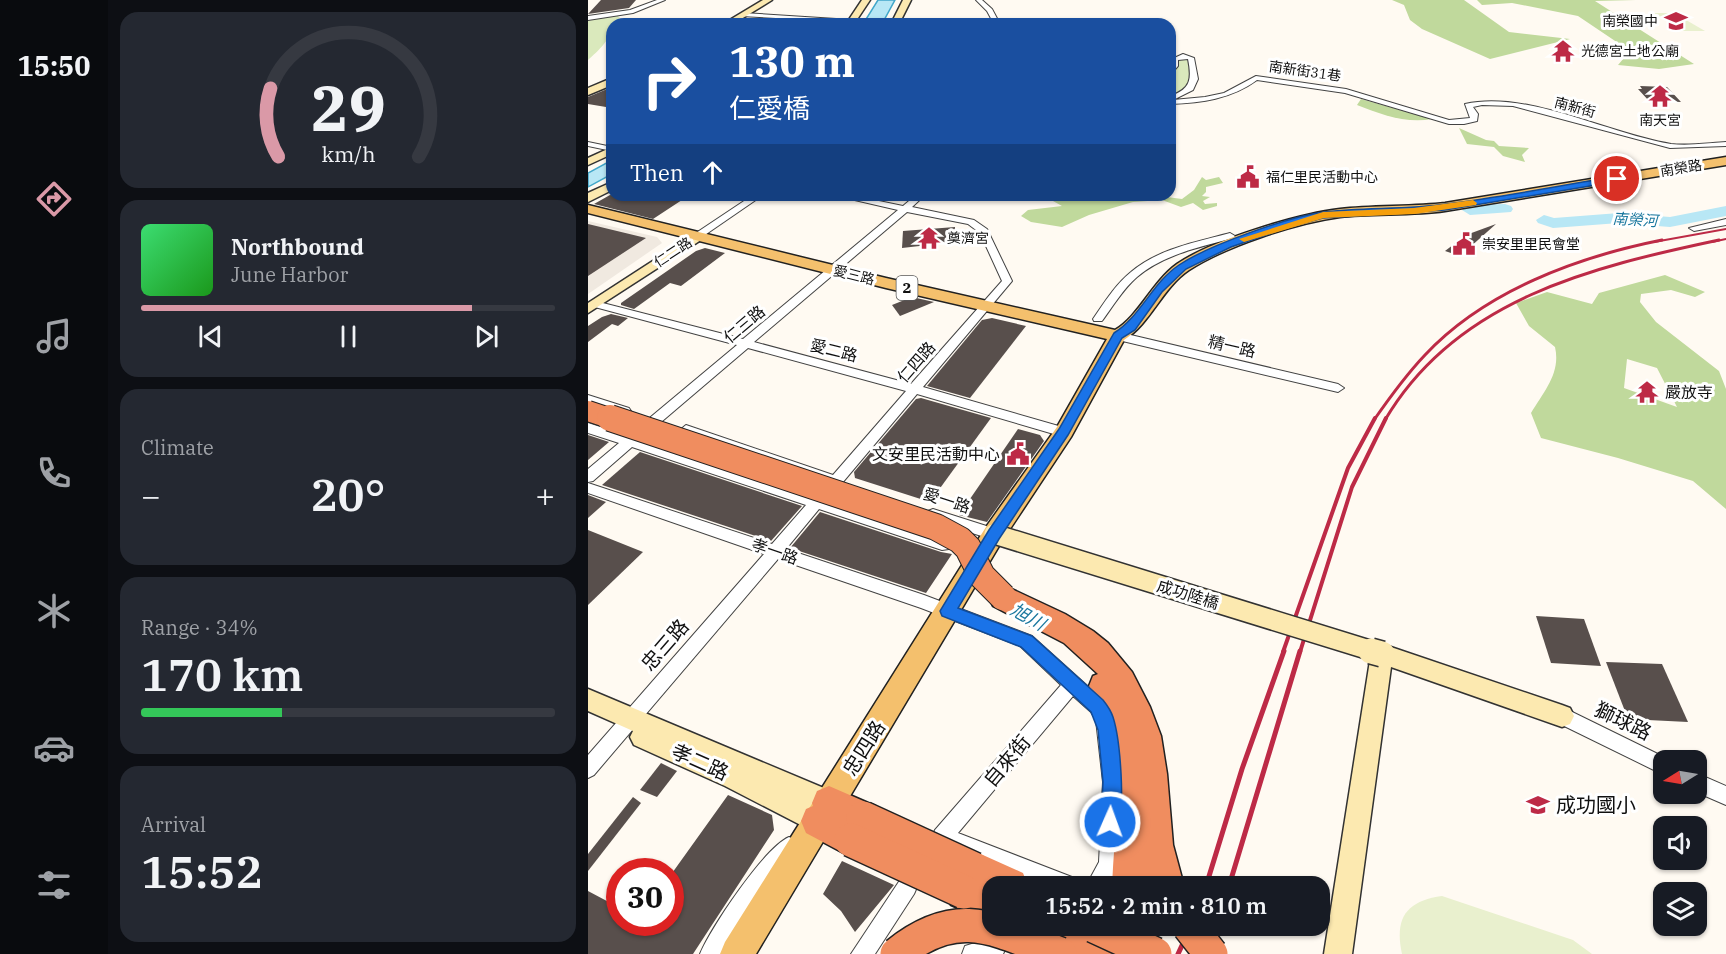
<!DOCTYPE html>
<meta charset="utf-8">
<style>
:root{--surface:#171b24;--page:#242831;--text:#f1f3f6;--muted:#9ea1a6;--line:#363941;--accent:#da99a7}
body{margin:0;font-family:"IBM Plex Serif","Noto Sans TC",serif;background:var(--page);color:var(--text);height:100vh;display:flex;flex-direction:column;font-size:22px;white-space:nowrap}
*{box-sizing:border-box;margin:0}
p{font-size:20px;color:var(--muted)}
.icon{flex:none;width:33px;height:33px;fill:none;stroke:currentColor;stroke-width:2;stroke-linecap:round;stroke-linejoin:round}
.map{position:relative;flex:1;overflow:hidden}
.details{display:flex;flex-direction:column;gap:12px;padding:12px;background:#0d0f14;width:480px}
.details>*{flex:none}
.hud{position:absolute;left:18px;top:18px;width:570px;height:183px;border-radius:18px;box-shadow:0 2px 4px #0004;background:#1a4fa0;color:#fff;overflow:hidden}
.needle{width:39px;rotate:259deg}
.controls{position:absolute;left:1065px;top:750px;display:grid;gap:12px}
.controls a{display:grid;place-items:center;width:54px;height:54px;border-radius:12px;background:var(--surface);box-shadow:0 2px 4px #0004;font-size:30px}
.speed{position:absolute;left:18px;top:858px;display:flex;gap:12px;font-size:30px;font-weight:700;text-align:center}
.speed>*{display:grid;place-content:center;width:78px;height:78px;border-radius:50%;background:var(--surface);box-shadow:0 2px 4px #0004;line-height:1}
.speed .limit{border:9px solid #d22;background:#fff;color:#111}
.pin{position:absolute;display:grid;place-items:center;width:51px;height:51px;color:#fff;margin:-26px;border:3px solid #fff;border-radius:50%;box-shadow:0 2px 6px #0007}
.me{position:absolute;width:66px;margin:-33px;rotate:2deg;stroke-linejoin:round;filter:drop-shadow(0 0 4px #0008)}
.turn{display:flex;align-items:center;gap:21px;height:126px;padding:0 24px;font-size:27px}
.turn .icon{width:78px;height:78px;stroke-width:2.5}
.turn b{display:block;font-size:42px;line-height:51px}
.then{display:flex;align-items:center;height:57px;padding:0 24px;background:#0003;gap:12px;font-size:22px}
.big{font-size:45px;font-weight:600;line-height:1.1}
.details .card{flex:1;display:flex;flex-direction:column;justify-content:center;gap:9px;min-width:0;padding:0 21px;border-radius:18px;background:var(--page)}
.details .dial{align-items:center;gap:0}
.dial svg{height:156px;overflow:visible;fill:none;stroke:var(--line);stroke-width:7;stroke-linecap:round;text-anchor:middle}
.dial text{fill:var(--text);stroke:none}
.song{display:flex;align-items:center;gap:18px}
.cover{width:72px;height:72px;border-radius:9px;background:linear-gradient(135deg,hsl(140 70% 55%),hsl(120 70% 35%))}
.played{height:6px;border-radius:3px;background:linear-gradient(90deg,var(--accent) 80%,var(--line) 80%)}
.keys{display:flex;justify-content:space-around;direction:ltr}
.heat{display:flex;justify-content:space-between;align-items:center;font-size:33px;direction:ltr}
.charge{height:9px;border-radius:4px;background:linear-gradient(90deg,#34c759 34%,var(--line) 0)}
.trip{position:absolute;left:394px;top:876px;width:348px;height:60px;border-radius:18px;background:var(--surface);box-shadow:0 2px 4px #0004;font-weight:600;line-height:60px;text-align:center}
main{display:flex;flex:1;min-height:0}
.menu{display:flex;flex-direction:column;width:108px;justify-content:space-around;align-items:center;background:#090b0e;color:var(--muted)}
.menu .icon{width:42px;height:42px}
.menu .selected{color:var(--accent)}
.menu b{font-size:27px;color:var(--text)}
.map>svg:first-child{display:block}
.green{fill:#dae9bc}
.forest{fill:#c0d99c;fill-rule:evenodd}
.pitch{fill:#e9f0ce}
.plaza{fill:#f0e9e0}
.water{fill:#b8e7f5;stroke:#41a7ca;stroke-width:1.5}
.pier{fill:#fffaf2}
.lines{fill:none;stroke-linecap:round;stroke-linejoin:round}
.river{fill:#b8e7f5;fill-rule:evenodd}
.building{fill:#584f4c}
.street-casing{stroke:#434343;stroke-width:2}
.secondary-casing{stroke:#323232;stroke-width:3}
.primary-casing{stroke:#212121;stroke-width:3}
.highway-casing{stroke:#212121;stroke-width:3}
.street{fill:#fff;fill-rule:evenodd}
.secondary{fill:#fce9b0;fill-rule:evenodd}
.primary{fill:#f4c06d;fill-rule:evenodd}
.highway{fill:#f08d5f;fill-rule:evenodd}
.rail-far3{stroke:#bd2a46;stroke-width:2}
.rail-far2{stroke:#bd2a46;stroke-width:3}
.rail-far1{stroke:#bd2a46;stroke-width:4}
.rail{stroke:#bd2a46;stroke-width:5}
.secondary-bridge-far1-casing{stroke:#323232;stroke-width:22;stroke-linecap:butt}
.secondary-bridge-casing{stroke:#323232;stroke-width:28;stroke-linecap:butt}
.highway-bridge-far2-casing{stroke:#212121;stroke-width:22;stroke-linecap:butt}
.highway-bridge-far1-casing{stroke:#212121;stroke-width:28;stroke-linecap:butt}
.highway-bridge-casing{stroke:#212121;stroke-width:36;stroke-linecap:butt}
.secondary-bridge-far1{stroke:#fce9b0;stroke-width:19}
.secondary-bridge{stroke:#fce9b0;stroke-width:25}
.highway-bridge-far2{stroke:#f08d5f;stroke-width:20}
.highway-bridge-far1{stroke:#f08d5f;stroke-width:26}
.highway-bridge{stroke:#f08d5f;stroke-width:33}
.route{fill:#1a73e8;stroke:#114b97;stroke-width:1.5}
.slow{fill:#f59e0b}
.labels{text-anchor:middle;stroke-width:6;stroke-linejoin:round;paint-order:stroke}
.far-poi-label{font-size:14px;fill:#101010;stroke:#fff;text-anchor:start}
.far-street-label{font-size:14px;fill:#101010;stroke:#fff}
.far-water-label{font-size:15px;font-style:italic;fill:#1b789f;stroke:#fff}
.shield{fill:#fff;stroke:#585858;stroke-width:1.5}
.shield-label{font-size:15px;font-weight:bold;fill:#101010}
.street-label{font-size:16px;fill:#101010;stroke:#fff}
.poi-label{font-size:16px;fill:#101010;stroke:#fff;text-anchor:start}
.water-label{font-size:18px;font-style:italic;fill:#1b789f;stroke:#fff}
.near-street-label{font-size:20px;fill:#101010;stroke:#fff}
.near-poi-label{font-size:20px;fill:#101010;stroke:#fff;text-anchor:start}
</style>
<main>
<nav class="menu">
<b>15:50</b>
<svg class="icon selected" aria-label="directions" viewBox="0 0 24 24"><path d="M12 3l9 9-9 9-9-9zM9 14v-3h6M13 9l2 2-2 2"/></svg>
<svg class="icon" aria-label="music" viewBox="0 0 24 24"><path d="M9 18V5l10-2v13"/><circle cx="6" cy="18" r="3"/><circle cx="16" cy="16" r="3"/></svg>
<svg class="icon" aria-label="phone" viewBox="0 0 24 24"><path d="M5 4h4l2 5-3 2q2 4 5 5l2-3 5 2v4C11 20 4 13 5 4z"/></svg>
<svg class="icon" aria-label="climate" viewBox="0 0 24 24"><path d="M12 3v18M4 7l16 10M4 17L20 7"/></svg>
<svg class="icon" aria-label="car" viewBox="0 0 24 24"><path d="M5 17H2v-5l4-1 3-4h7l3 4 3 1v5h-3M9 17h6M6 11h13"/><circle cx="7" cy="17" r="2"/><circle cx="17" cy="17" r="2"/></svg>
<svg class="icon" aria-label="filters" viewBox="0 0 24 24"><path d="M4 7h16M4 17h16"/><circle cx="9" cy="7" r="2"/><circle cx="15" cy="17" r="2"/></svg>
</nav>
<section class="details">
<div class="card dial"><svg viewBox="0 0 100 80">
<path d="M14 69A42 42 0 1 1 86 69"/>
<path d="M14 69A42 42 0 0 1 10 34" stroke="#da99a7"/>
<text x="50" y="56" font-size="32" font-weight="700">29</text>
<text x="50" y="72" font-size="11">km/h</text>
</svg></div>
<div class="card">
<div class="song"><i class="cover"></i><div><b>Northbound</b><p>June Harbor</p></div></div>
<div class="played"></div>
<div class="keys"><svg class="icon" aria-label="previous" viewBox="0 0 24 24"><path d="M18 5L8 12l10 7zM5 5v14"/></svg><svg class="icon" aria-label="pause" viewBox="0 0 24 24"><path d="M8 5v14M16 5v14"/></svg><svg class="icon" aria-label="next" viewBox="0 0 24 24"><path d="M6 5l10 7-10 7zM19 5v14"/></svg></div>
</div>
<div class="card"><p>Climate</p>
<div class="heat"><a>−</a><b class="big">20°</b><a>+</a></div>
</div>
<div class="card"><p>Range · 34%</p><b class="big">170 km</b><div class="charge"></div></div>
<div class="card"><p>Arrival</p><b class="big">15:52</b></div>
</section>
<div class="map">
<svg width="1138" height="954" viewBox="0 0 1138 954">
<rect width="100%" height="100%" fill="#fffaf2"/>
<g class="green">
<path d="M30,16L32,18L24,24C24,39 10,51 0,60V18Z"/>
<path d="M599,58L604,77L595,92L582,97V74L588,67V60Z"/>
</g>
<g class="forest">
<path d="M804,0H876L921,32L982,39L902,59L834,29L822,20L816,5Z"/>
<path d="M889,0H1048L1007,1L1106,64L1071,69L1030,65L1042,51L990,16L924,3L894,5Z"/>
<path d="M773,99L844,119C818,124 792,114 769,105Z"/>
<path d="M871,128L898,140L906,141L911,146L941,148L934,155L937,162L915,156L906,147L879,144Z"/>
<path d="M614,177L618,180L631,177L635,183L618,187V192L614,196L622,197L615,201L617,204L629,203V206L615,210L605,203L593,207L574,200L545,202L501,215L474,227L443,222L433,216L440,210L474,206L465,201L466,195H564L594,199L606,190Z"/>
<path d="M1077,275L1117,292L1107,297L1083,290L1053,294L1052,302L1068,322L1131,371L1138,389V509L1105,481L1030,458L953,438L943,413C956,391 973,373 967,347L941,326L928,303L959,292L1004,304L1011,293ZM1039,359L1069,368L1089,407L1036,388Z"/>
</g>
<g class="pitch">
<path d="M1066,13H1086L1117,31H1095Z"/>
<path d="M854,896L985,940L1004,954H814C806,917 819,901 854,896Z"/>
</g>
<path class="plaza" d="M0,221L69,237L74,243L0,294Z"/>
<g class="water">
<path d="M290,0H307L295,22L275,24Z"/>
<path d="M24,160V174L0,187V173Z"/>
</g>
<g class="pier">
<path d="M23,440L54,450L13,486L0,482V460Z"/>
<path d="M365,553L368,554L369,566L411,580L393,612L350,598L336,597Z"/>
</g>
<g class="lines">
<g class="river">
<path d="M917,204L923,206L925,209L923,212L882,215L874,210L882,205Z"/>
<path d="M1138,206V216L1082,227L1031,223L965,228L950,223L948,220L956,215L966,218L1031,213L1082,217Z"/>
</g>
</g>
<g class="building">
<path d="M13,0H48L41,8L0,14Z"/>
<path d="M1052,86L1079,87L1093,102L1061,101L1050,89H1054Z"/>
<path d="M24,87V108L0,104V97Z"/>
<path d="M22,195L49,198L53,195H82L97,198L65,219L6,204Z"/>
<path d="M0,224L58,238L0,276Z"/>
<path d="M908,224L872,256L857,251L878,235Z"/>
<path d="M367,227V242L314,248L315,231Z"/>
<path d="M117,248L137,253L93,286L82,283L46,309L33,305V303L108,251Z"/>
<path d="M324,297L346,302L312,316L304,305Z"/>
<path d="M23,314L40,318L30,326L24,324L0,342V326L14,317Z"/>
<path d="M404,318L438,326L382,398L339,386L394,320Z"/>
<path d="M333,398L403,418L342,502L267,478L266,472L328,399Z"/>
<path d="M430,429L452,435L456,441L399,522L371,515Z"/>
<path d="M0,435L21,442L0,460Z"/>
<path d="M52,452L214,506L183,541L14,485Z"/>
<path d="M0,495L18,502L0,518Z"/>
<path d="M232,512L353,552L364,554L338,593L202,548Z"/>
<path d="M0,530L55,552L0,605Z"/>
<path d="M948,616L996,619L1013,666L963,663Z"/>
<path d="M1018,662L1074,664L1100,722L1040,719Z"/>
<path d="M73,763L89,771L69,797L52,790Z"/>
<path d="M140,795L184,815L186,830L105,954H0V891L32,908V922H82V876Z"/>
<path d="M45,797L53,803L0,871V854Z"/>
<path d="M254,861L306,885L267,932L253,911L235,894Z"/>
</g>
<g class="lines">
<g class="street-casing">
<g id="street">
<path d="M69,0H77L45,13L0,20V16L42,10Z"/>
<path d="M388,0H394L404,9L412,24H406L399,11Z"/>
<path d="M155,13L295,22L298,24L153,16Z"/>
<path d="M595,54L606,58L610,79L605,90L585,100L617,97L636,93L668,76L758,89L861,120L882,118L877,104C940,90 1020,134 1083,144C1101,146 1120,143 1138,142V146L1082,148L925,106L894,105L885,107L890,114L889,121L876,124H861L757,93L669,80C643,99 613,103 582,104V96C603,89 604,79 600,59L590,60V66L582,75L584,59Z"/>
<path d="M0,142L24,147V151L0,146Z"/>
<path d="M165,195H175L111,239H105V235Z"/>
<path d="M245,195H262L315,206L328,195H337L324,207L386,220L399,229L424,281L335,387L481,429L482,432L476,437L329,394L239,501L354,538L374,539L376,543L374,547L354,550L231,509L198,549L336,595L444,636L515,700C518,705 522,710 524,716C536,750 535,825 531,861C530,870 526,879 520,886H498L511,862L515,782L508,720L503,712L485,696L370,833L489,879L492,886H457L347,844L344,837L347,830L473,685L432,646L333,608L190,559L6,775L0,778V755L176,554L0,493V483L184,544L218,505L44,447L5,481L0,482V469L31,443L0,433V423L40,436L149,345L3,306L2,304L7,301L155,339L310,210ZM319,212L380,224L392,233L414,281L323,384L166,342ZM160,348L318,391L245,475L98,425L92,430L94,433L238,483L226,496L52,440Z"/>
<path d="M1138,219V225L1106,231L1101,228Z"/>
<path d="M642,233L647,236L645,238C613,247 576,254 549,277C535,289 525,306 514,321H506L505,319C516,303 527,285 543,272C570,249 608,242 642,233Z"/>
<path d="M530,332L750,384L756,388L750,392L526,339L524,336Z"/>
<path d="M0,395L41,408L43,411L37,415L0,403Z"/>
<path d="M345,509L411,530L413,534L411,538L406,540L340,519L338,515L340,511Z"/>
<path d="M974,707L1082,760H1076V775L968,722L965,716L968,710Z"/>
<path d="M1108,773L1138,786V805L1108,792Z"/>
<path d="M201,837L208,840L211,847L208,854L179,884L135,954H112C123,928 176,848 201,837Z"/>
<path d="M319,877L326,880L329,887L326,894L287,954H263L312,880Z"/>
<path d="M407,937L415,940L418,948L415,954H374L377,946Z"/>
</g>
</g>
<g class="secondary-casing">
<g id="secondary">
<path d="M175,0H184L145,24H135Z"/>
<path d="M274,0H282L266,24H258Z"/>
<path d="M315,0H323L311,24H303Z"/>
<path d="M24,78V85L0,95V88Z"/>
<path d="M24,147V154L0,165V158Z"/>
<path d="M24,182V190L0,202V193Z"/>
<path d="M108,233L114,237L113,240L0,313V303Z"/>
<path d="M794,644L974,705L982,708L986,716L982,724L974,727L803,667L764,954H736L783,654L786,647Z"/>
<path d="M0,689L250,794L254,803L250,812L240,815L243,821L239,830L230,834L137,786L46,745L42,737L45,731L0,711Z"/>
</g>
</g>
<g class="primary-casing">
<path id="primary" d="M1138,157V165L857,211C822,216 787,213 752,217C708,223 638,246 601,270C574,288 563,323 536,340L483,437L414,541L168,954H132L137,942L398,527L469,427L519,339L298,288L0,213V205L298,278L527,330C551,316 564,282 589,264C624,240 710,214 752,209C787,205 822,207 857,203Z"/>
</g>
<g class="highway-casing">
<g id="highway">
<path d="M415,585L477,614L505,631L520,643L544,672L562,707L573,736L579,774L585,845L596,886H524C526,835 535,784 520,733C516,717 508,702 501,686L505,676L510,674L476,643L405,606L401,597L405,588Z"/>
<path d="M241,786L287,806L292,818L287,830L278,834L280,840L275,852L263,857L218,833L213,821L218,809L225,806L224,803L229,791Z"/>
<path d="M386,851L435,873L440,886H405V924L363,905L358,892L363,879L371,876L368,869L373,856Z"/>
<path d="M429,926H489L522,941L528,954H467L435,939Z"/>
</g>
</g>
<use href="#street" class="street"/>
<use href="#secondary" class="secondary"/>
<use href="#primary" class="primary"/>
<use href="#highway" class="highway"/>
<g class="rail-far3">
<path d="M1066,242L1138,229"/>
<path d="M1124,242L1138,239"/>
</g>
<g class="rail-far2">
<path d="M786,420C802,397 818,375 837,355C897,291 989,257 1074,240"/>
<path d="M797,420C868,299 1004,267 1131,240"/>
</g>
<g class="rail-far1">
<path d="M695,652L760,468L787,418"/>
<path d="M712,652L764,487L798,418"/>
</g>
<g class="rail">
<path d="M618,886L654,769L696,651"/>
<path d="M641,886L712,651"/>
<path d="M590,954L603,926"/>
<path d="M615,954L629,926"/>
</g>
<g class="secondary-bridge-far1-casing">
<path id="secondary-bridge-far1" d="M406,534L788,652"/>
</g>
<g class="secondary-bridge-casing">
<path id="secondary-bridge" d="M783,651L794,654"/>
</g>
<g class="highway-bridge-far2-casing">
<path id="highway-bridge-far2" d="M0,411L27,420"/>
</g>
<g class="highway-bridge-far1-casing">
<path id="highway-bridge-far1" d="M22,418L348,527L372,540L380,548L394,576L415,597"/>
</g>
<g class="highway-bridge-casing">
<g id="highway-bridge">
<path d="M275,818L386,869"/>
<path d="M263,840L376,892"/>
<path d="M506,926L567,954"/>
<path d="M601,926L623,954"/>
<path d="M309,954C370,905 407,929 472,954"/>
</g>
</g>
<use href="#secondary-bridge-far1" class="secondary-bridge-far1"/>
<use href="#secondary-bridge" class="secondary-bridge"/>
<use href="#highway-bridge-far2" class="highway-bridge-far2"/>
<use href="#highway-bridge-far1" class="highway-bridge-far1"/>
<use href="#highway-bridge" class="highway-bridge"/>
</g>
<path class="route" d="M1029,176L1032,177V181L857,210L735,218L698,228L643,247L598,269L574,292L547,330L534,338L480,435L411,539L370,608L444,636L515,700C519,705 523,711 525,717C532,739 538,807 529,829L522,831L516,829L513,822L515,782L510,730L503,712L433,647L354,616L352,611L401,530L471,429L526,333C553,316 564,283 591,265C621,245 700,217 736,212C776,207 818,210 858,204C915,197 972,186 1029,176Z"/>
<path class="slow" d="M885,200L889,203L888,205L826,214L736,218L656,242L651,239L735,212L826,208Z"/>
<defs>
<g id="school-bare" transform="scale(1.8)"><path d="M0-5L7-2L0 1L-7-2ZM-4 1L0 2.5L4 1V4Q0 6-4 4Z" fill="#bd2a46" stroke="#fff" stroke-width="2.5" paint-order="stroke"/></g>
<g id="temple-bare" transform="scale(1.8)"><path d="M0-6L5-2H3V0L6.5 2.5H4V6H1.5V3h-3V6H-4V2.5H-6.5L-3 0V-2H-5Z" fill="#bd2a46" stroke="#fff" stroke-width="2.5" paint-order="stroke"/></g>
<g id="civic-bare" transform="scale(1.8)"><path d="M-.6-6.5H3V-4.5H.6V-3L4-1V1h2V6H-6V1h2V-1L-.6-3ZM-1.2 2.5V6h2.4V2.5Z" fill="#bd2a46" stroke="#fff" stroke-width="2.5" paint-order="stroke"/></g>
</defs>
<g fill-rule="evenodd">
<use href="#school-bare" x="1088" y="21"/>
<use href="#temple-bare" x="975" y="51"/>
<use href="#temple-bare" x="1072" y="96"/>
<use href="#civic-bare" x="660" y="177"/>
<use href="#temple-bare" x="341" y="238"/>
<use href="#civic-bare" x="876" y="244"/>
<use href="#temple-bare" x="1059" y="392"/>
<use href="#civic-bare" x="430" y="454"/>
<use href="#school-bare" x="950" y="805"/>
</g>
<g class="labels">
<g class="far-poi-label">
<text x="1070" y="26" text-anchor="end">南榮國中</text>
<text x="993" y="56">光德宮土地公廟</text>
<text x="1072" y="125" text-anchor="middle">南天宮</text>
<text x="678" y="182">福仁里民活動中心</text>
<text x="359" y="243">奠濟宮</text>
<text x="894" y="249">崇安里里民會堂</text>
</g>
<g class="far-street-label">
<text transform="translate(717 71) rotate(8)" y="5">南新街31巷</text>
<text transform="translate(987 107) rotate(15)" y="5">南新街</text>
<text transform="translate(1093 168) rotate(-9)" y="5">南榮路</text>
<text transform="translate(85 252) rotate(-33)" y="5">仁二路</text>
<text transform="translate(266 275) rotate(14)" y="5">愛三路</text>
</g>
<g class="far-water-label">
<text transform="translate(1047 220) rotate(3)" y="5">南榮河</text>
</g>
<rect class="shield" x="308.5" y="276" width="21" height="24" rx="4.5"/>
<g class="shield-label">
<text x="319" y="293">2</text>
</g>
<g class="street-label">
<text transform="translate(156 324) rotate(-40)" y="6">仁三路</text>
<text transform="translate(644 346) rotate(13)" y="6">精一路</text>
<text transform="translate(246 350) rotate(14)" y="6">愛二路</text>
<text transform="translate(328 362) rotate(-49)" y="6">仁四路</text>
<text transform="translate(359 500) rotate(18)" y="6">愛一路</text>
<text transform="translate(187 551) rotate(19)" y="6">孝一路</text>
<text transform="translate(600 594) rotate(17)" y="6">成功陸橋</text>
</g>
<g class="poi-label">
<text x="1077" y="398">嚴放寺</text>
<text x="412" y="460" text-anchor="end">文安里民活動中心</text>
</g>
<g class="water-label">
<text transform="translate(440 617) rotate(29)" y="6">旭川</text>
</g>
<g class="near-street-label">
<text transform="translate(77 645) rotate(-49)" y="7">忠三路</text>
<text transform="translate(1035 721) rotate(26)" y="7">獅球路</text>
<text transform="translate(276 748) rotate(-58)" y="7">忠四路</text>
<text transform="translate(419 761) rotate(-50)" y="7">自來街</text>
<text transform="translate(112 762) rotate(24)" y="7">孝二路</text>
</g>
<g class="near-poi-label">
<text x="968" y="812">成功國小</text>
</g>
</g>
</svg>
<div class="controls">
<a><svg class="needle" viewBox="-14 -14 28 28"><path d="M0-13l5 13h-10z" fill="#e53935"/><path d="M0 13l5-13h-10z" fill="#9ea1a6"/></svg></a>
<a><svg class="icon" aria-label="sound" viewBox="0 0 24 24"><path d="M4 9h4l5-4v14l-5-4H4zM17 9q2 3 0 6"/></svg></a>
<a><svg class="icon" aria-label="layers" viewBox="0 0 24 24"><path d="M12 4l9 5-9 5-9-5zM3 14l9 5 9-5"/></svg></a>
</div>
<div class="speed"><div class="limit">30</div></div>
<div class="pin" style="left:1029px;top:179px;background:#d93025"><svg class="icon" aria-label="arrive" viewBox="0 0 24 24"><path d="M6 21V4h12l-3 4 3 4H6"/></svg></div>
<svg class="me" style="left:522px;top:822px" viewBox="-20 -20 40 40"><circle r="17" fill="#1a73e8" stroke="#fff" stroke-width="3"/><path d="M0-11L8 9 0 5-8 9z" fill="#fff"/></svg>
<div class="trip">15:52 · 2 min · 810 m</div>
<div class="hud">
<div class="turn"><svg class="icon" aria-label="right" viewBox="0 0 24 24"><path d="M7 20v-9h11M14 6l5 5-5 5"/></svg><div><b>130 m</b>仁愛橋</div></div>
<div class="then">Then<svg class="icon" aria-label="ahead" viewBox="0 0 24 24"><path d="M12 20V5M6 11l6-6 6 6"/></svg></div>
</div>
</div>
</main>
